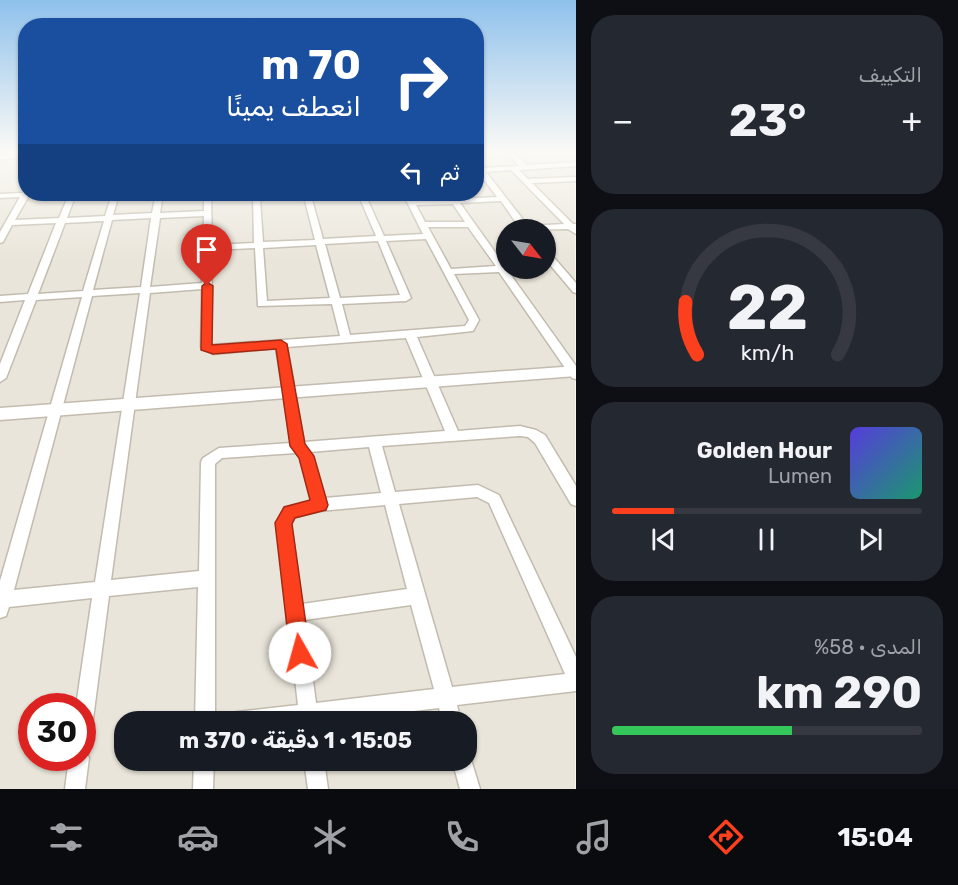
<!DOCTYPE html>
<html lang="ar">
<meta charset="utf-8">
<style>
:root{--surface:#171b24;--page:#242831;--text:#f1f3f6;--muted:#9ea1a6;--line:#363941;--accent:#fc3f1d}
body{margin:0;font-family:Rubik,"Noto Naskh Arabic",sans-serif;background:var(--page);color:var(--text);direction:rtl;height:100vh;display:flex;flex-direction:column;font-size:22px;white-space:nowrap}
*{box-sizing:border-box;margin:0}
p{font-size:20px;color:var(--muted)}
.icon{flex:none;width:33px;height:33px;fill:none;stroke:currentColor;stroke-width:2;stroke-linecap:round;stroke-linejoin:round}
.map{position:relative;flex:1;overflow:hidden;direction:ltr}
.sheet{display:flex;flex-direction:column;gap:15px;padding:15px;background:#0d0f14;width:382px}
.sheet>*{flex:none}
.guide{position:absolute;left:18px;top:18px;width:466px;height:183px;border-radius:24px;box-shadow:0 2px 4px #0004;direction:rtl;background:#1a4fa0;color:#fff;overflow:hidden}
.needle{width:39px;rotate:121deg}
.buttons{position:absolute;left:496px;top:219px;display:grid;gap:12px}
.buttons a{display:grid;place-items:center;width:60px;height:60px;border-radius:50%;background:var(--surface);box-shadow:0 2px 4px #0004;font-size:30px}
.speed{position:absolute;left:18px;top:693px;display:flex;gap:12px;font-size:30px;font-weight:700;text-align:center}
.speed>*{display:grid;place-content:center;width:78px;height:78px;border-radius:50%;background:var(--surface);box-shadow:0 2px 4px #0004;line-height:1}
.speed .limit{border:9px solid #d22;background:#fff;color:#111}
.pin{position:absolute;display:grid;place-items:center;width:51px;height:51px;color:#fff;margin:-62px -26px;border-radius:50% 50% 50% 0;rotate:-45deg;box-shadow:0 0 6px #0007}
.pin .icon{rotate:45deg}
.me{position:absolute;width:66px;margin:-33px;rotate:353deg;stroke-linejoin:round;filter:drop-shadow(0 0 4px #0008)}
.turn{display:flex;align-items:center;gap:21px;height:126px;padding:0 24px;font-size:27px}
.turn .icon{width:78px;height:78px;stroke-width:2.5}
.turn b{display:block;font-size:42px;line-height:51px}
.then{display:flex;align-items:center;height:57px;padding:0 24px;background:#0003;gap:12px;font-size:22px}
.big{font-size:45px;font-weight:700;line-height:1.1}
.sheet .widget{flex:1;display:flex;flex-direction:column;justify-content:center;gap:9px;min-width:0;padding:0 21px;border-radius:24px;background:var(--page)}
.sheet .dial{align-items:center;gap:0}
.dial svg{height:156px;overflow:visible;fill:none;stroke:var(--line);stroke-width:7;stroke-linecap:round;text-anchor:middle}
.dial text{fill:var(--text);stroke:none}
.song{display:flex;align-items:center;gap:18px}
.cover{width:72px;height:72px;border-radius:9px;background:linear-gradient(135deg,hsl(250 70% 55%),hsl(160 70% 35%))}
.played{height:6px;border-radius:3px;background:linear-gradient(90deg,var(--accent) 20%,var(--line) 20%)}
.keys{display:flex;justify-content:space-around;direction:ltr}
.heat{display:flex;justify-content:space-between;align-items:center;font-size:33px;direction:ltr}
.charge{height:9px;border-radius:4px;background:linear-gradient(90deg,#34c759 58%,var(--line) 0)}
.trip{position:absolute;left:114px;top:711px;width:363px;height:60px;border-radius:24px;background:var(--surface);box-shadow:0 2px 4px #0004;font-weight:700;line-height:60px;text-align:center;direction:rtl}
.tabs{display:flex;height:96px;justify-content:space-around;align-items:center;background:#090b0e;color:var(--muted)}
.tabs .icon{width:42px;height:42px}
.tabs .current{color:var(--accent)}
.tabs b{font-size:27px;color:var(--text)}
main{display:flex;flex:1;min-height:0}
.map>svg:first-child{display:block}
.residential{fill:#eae5da;fill-rule:evenodd}
.lines{fill:none;stroke-linecap:round;stroke-linejoin:round}
.minor-casing{stroke:#c2bbae;stroke-width:3}
.tertiary-casing{stroke:#c2bbae;stroke-width:3}
.minor{fill:#fff;fill-rule:evenodd}
.tertiary{fill:#fff;fill-rule:evenodd}
.route{fill:#fc3f1d;stroke:#a42913;stroke-width:1.5}
</style>
<main>
<section class="sheet">
<div class="widget"><p>التكييف</p>
<div class="heat"><a>−</a><b class="big">23°</b><a>+</a></div>
</div>
<div class="widget dial"><svg viewBox="0 0 100 80">
<path d="M14 69A42 42 0 1 1 86 69"/>
<path d="M14 69A42 42 0 0 1 8 42" stroke="#fc3f1d"/>
<text x="50" y="56" font-size="32" font-weight="700">22</text>
<text x="50" y="72" font-size="11">km/h</text>
</svg></div>
<div class="widget">
<div class="song"><i class="cover"></i><div><b>Golden Hour</b><p>Lumen</p></div></div>
<div class="played"></div>
<div class="keys"><svg class="icon" aria-label="previous" viewBox="0 0 24 24"><path d="M18 5L8 12l10 7zM5 5v14"/></svg><svg class="icon" aria-label="pause" viewBox="0 0 24 24"><path d="M8 5v14M16 5v14"/></svg><svg class="icon" aria-label="next" viewBox="0 0 24 24"><path d="M6 5l10 7-10 7zM19 5v14"/></svg></div>
</div>
<div class="widget"><p>المدى · 58%</p><b class="big">290 km</b><div class="charge"></div></div>
</section>
<div class="map">
<svg width="576" height="789" viewBox="0 0 576 789">
<rect width="100%" height="100%" fill="#f6f3ec"/>
<path class="residential" d="M0,151H25L26,194H477V151H575V789H0ZM507,230H546V268H507ZM32,706H82V758H32ZM124,722H466V760H124Z"/>
<g class="lines">
<g class="minor-casing">
<g id="minor">
<path d="M506,151H513L526,165L576,162V166L519,170L528,179L576,177V181L532,183L573,224H576V234L568,229L521,230L501,201L460,203L505,266L507,265V268H515L508,271L576,366V379L572,378L499,272L454,274L479,320L473,331L417,337L458,431L520,426L536,430L545,435L576,486V506L571,504L535,443L528,437L520,436L382,446L395,492L478,485L499,495L576,657V691L457,705L461,722H442L439,708L321,722H228L230,715L237,712L298,705L277,523L285,508L312,501L300,458L296,453L222,458L215,464V722H195L198,587L109,596L92,727L89,734L82,736V706H76L92,598L9,607L6,616L0,618V581L82,297L36,300L6,378L0,382V364L25,300L0,302V296L28,294L56,223L12,225L3,242L0,243V232L20,197L0,198V194L22,193L26,191V194H30L15,220L59,218L69,194H76L67,218L105,216L112,194H119L113,215L152,213L156,194H163L160,213L204,211V194H211L212,245L254,243L253,194H259L260,195L314,194L311,196L323,239L376,236L358,194H365L384,236L423,234L403,194H409L413,201L450,199L447,194H453L457,199L497,197L477,170L481,168L519,166ZM511,170L564,224L528,226L486,172ZM304,197L315,240L263,242L260,200ZM453,204L465,222H425L416,205ZM204,216L202,283L150,287L160,218ZM151,218L141,287L93,290L112,220ZM104,221L83,291L38,294L65,223ZM428,227H468L496,266L451,269ZM426,239L469,320L465,326L350,335L342,304L406,301L411,298L386,241ZM378,241L400,295L340,298L325,244ZM316,245L330,298L267,301L263,248ZM255,248L258,306L332,304L340,336L211,345L212,250ZM202,289L201,347L213,354L276,348L291,443L219,448L203,458L201,462L199,571L111,580L150,293ZM140,293L95,582L14,590L92,296ZM406,338L445,431L304,442L287,347ZM369,447L381,493L325,498L310,452ZM477,497L489,503L565,674L452,687L399,504ZM385,505L407,589L302,604L291,523L295,517L320,511ZM411,605L434,689L316,703L305,620Z"/>
<path d="M546,251L549,252L576,283V293L573,292L546,260Z"/>
<path d="M82,749L86,751L89,758L85,789H65L69,758H82Z"/>
<path d="M466,752L469,753L480,789H460L452,760H466Z"/>
<path d="M194,760H214L213,789H193Z"/>
<path d="M304,760H324L328,789H308Z"/>
</g>
</g>
<g class="tertiary-casing">
<g id="tertiary">
<path d="M26,152V158L0,159V153Z"/>
<path d="M576,366V376L0,420V408Z"/>
</g>
</g>
<use href="#minor" class="minor"/>
<use href="#tertiary" class="tertiary"/>
</g>
<linearGradient id="sky" x2="0" y2="1"><stop stop-color="#8fc1ec"/><stop offset="0.58" stop-color="#fbfaf6"/><stop offset="1" stop-color="#fbfaf6" stop-opacity="0"/></linearGradient>
<rect width="576" height="262" fill="url(#sky)"/>
<path class="route" d="M207,282L213,286L212,345L281,340L287,344L305,444L314,456L328,505L326,510L295,518L292,524L310,653L307,660L300,663L293,660L290,653L275,523L284,507L310,500L299,458L290,446L276,349L213,354L201,350L202,286Z"/>
</svg>
<div class="buttons">
<a><svg class="needle" viewBox="-14 -14 28 28"><path d="M0-13l5 13h-10z" fill="#e53935"/><path d="M0 13l5-13h-10z" fill="#9ea1a6"/></svg></a>
</div>
<div class="speed"><div class="limit">30</div></div>
<div class="pin" style="left:207px;top:286px;background:#d93025"><svg class="icon" aria-label="arrive" viewBox="0 0 24 24"><path d="M6 21V4h12l-3 4 3 4H6"/></svg></div>
<svg class="me" style="left:300px;top:653px" viewBox="-20 -20 40 40"><circle r="19" fill="#fff"/><path d="M0-13L10 11 0 6-10 11z" fill="#fc3f1d"/></svg>
<div class="trip">15:05 · 1 دقيقة · 370 m</div>
<div class="guide">
<div class="turn"><svg class="icon" aria-label="right" viewBox="0 0 24 24"><path d="M7 20v-9h11M14 6l5 5-5 5"/></svg><div><b>70 m</b>انعطف يمينًا</div></div>
<div class="then">ثم<svg class="icon" aria-label="left" viewBox="0 0 24 24"><path d="M17 20v-9H6M10 6l-5 5 5 5"/></svg></div>
</div>
</div>
</main>
<nav class="tabs">
<b>15:04</b>
<svg class="icon current" aria-label="directions" viewBox="0 0 24 24"><path d="M12 3l9 9-9 9-9-9zM9 14v-3h6M13 9l2 2-2 2"/></svg>
<svg class="icon" aria-label="music" viewBox="0 0 24 24"><path d="M9 18V5l10-2v13"/><circle cx="6" cy="18" r="3"/><circle cx="16" cy="16" r="3"/></svg>
<svg class="icon" aria-label="phone" viewBox="0 0 24 24"><path d="M5 4h4l2 5-3 2q2 4 5 5l2-3 5 2v4C11 20 4 13 5 4z"/></svg>
<svg class="icon" aria-label="climate" viewBox="0 0 24 24"><path d="M12 3v18M4 7l16 10M4 17L20 7"/></svg>
<svg class="icon" aria-label="car" viewBox="0 0 24 24"><path d="M5 17H2v-5l4-1 3-4h7l3 4 3 1v5h-3M9 17h6M6 11h13"/><circle cx="7" cy="17" r="2"/><circle cx="17" cy="17" r="2"/></svg>
<svg class="icon" aria-label="filters" viewBox="0 0 24 24"><path d="M4 7h16M4 17h16"/><circle cx="9" cy="7" r="2"/><circle cx="15" cy="17" r="2"/></svg>
</nav>
